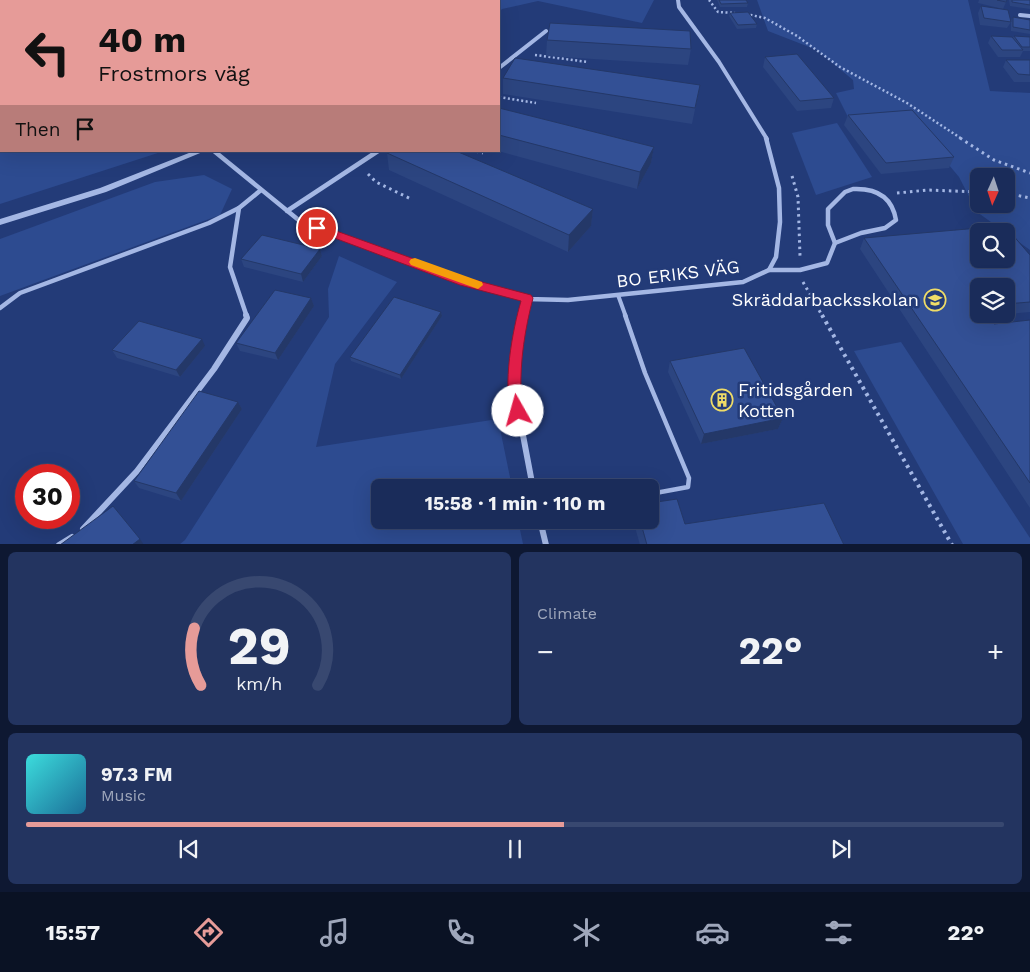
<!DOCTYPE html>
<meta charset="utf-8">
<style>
:root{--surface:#1a2c5a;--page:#233460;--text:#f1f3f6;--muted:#9fa7bb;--line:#384870;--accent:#e69b98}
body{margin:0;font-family:"Work Sans",sans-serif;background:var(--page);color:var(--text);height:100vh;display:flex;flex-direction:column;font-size:19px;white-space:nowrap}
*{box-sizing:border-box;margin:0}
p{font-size:16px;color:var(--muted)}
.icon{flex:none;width:28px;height:28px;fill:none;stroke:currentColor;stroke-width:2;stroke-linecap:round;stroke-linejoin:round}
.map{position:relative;height:544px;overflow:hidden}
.side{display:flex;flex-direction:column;gap:8px;padding:8px;background:#0e1832;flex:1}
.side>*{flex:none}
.guide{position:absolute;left:0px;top:0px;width:500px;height:152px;box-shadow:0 5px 20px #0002,0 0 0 1px var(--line);background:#e69b98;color:#111;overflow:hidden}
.needle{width:32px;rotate:183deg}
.controls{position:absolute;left:970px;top:168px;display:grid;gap:10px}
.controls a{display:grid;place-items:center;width:45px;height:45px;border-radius:8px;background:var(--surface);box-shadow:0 5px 20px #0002,0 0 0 1px var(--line);font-size:25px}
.speed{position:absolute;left:15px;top:464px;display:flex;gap:10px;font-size:25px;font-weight:700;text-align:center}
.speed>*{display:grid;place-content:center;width:65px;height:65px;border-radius:50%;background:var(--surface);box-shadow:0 5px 20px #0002,0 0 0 1px var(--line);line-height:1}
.speed .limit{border:8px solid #d22;background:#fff;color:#111}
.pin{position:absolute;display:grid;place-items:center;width:42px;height:42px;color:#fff;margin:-21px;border:2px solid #fff;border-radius:50%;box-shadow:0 1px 5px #0007}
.me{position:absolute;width:55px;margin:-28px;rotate:353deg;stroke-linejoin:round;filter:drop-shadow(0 0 4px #0008)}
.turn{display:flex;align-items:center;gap:18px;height:105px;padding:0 15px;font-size:22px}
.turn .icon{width:65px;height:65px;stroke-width:2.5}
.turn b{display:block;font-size:35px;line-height:42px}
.then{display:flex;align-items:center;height:48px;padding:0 15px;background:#0003;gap:10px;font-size:19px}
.big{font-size:38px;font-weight:700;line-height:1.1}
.side .tile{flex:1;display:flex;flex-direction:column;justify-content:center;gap:8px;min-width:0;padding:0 18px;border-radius:8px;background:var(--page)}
.side .dial{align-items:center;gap:0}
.dial svg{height:130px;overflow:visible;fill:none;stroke:var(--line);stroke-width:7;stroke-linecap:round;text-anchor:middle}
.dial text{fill:var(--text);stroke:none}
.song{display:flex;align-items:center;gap:15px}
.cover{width:60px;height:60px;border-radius:8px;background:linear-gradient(135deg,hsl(180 70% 55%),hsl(200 70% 35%))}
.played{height:5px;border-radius:2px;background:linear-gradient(90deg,var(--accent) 55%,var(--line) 55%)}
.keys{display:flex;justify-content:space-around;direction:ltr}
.heat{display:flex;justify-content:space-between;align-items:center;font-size:28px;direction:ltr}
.side .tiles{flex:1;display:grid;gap:8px;grid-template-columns:1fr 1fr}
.tile:last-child{grid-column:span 2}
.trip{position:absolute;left:371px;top:479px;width:288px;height:50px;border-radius:8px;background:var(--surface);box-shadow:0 5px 20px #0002,0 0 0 1px var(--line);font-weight:700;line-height:50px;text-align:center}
.tab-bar{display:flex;height:80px;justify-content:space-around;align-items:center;background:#0a1224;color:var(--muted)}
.tab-bar .icon{width:35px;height:35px}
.tab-bar .active{color:var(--accent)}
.tab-bar b{font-size:22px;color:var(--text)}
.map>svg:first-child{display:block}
.green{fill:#2d4b90;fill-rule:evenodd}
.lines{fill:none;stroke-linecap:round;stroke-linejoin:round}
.path-far2{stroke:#a4b7e4;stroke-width:2.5;stroke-dasharray:2 2.5;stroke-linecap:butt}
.path-far1{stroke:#a4b7e4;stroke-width:3;stroke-dasharray:2.5 4;stroke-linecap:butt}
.path{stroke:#a4b7e4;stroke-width:4;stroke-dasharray:3 4.5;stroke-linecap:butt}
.service-far1{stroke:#a4b7e4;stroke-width:4}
.service{stroke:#a4b7e4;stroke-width:4.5}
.minor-far2{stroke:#a4b7e4;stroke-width:4}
.minor-far1{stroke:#a4b7e4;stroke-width:4.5}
.minor{stroke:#a4b7e4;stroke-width:6}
.tertiary{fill:#a4b7e4;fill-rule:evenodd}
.wall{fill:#2c4580;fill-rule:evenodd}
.shaded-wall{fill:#243868}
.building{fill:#335095;stroke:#243868}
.route{fill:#e11d48;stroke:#92132f}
.slow{fill:#f59e0b}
.labels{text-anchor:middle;stroke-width:5;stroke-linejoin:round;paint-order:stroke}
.street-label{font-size:18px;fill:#fff;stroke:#233b78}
.poi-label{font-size:18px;fill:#fff;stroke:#233b78;text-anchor:end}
</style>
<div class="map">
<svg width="1030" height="545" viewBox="0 0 1030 545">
<rect width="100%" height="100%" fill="#233b78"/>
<g class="green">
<path d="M0,0H131L1,1V151H164L0,204Z"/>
<path d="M493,0H654L642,23L538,1L502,9L499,12V1H491Z"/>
<path d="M757,0H968L990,91L1030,93V250L977,212L959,177L908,116L850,121L836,93L854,89L853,80L817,50L768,31ZM979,176H1006V204H979Z"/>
<path d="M837,123L872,177L816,195L792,133Z"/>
<path d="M204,175L232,189L220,215L0,296V239L155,182Z"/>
<path d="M339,256L397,282L335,364L316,447L498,419L512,487L380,488V520H518L523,544H180L185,540L329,317L328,289Z"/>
<path d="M901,342L1030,538V544H963L854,351Z"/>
</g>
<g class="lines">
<g class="path-far2">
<path d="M709,0L718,12L735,13"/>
<path d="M746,14L765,18L797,36L840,67L907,103L962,139"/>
<path d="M535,55L588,62"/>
<path d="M499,97L536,103"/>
</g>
<g class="path-far1">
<path d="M960,138L994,160L1030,173"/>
<path d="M476,151L483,153"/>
<path d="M368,174L376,182L411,199"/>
<path d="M792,176L798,197L800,256"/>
<path d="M897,193L928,190L979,192"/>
<path d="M1006,193L1030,198"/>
<path d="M803,282L823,317"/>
</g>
<path class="path" d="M822,315L952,545"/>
<path class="service-far1" d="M618,295L626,317"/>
<path class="service" d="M625,315L645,373L689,478L688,487L650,494"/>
<g class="minor-far2">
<path d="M678,0L679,7L719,62L767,139"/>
<path d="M1020,15L1030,16"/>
<path d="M499,68L546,31"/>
</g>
<g class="minor-far1">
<path d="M214,151L301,222L464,282L527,299L568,300L743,282L769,270L776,257L780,222L779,188L766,138"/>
<path d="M853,189C876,188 892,196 896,220L885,228L861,233L835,243L828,225V209L845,192Z"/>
<path d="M239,208L230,267L247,317"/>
<path d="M287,211L378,151"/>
<path d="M769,270H800L827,263L835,243"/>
<path d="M0,308L20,293L209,223L239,208L261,190"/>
<path d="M522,317L527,299"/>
</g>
<g class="minor">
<path d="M523,315L518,332L515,393L533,488"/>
<path d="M540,520L546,545"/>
<path d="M83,529L137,471L214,369L247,318L246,315"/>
<path d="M59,545L72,537"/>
</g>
<path class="tertiary" d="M194,151H205L106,192L0,225V219L100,188Z"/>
</g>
<g class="wall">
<path d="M717,0H746L748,3L747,7H720Z"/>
<path d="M979,0H1007L1003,9L978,3Z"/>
<path d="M1009,0H1030V9L1010,6Z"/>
<path d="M981,6L1011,22L1007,28L980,25L978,13Z"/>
<path d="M730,13L757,24L756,28L737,29L729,16Z"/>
<path d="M1013,17L1030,20V34L1011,31V21Z"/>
<path d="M991,36L1013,38L1014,36L1030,37V51H1023L1020,57H998L988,43Z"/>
<path d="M547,40L691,49L688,65L546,56Z"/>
<path d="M765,57L834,98L831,108L797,111L763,67Z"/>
<path d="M1006,60H1030V82H1014L1003,67Z"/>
<path d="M503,78L700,85L692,124L503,94Z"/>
<path d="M499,108L654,147L651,163L637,189L498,151H499Z"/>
<path d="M848,115L954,157L949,168L881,174L844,125Z"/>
<path d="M387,153L593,209L591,226L568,252L389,170Z"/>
<path d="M864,238L979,259L1030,255V312L989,316L994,324L1030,320V508L860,249ZM979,286H1006V314H979Z"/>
<path d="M320,249L322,256L303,282L244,267L241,259Z"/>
<path d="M311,298L314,306L278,360L240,351L236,343Z"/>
<path d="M441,312L442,316L401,379L351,361L350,357Z"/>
<path d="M205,346L180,377L117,358L112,350Z"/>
<path d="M670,361L783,418L778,429L701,444L668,372Z"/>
<path d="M238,402L242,409L181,501L139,488L134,481Z"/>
<path d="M633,520H650L844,545H640Z"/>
</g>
<g class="shaded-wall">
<path d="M654,147L651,163L637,189L640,172Z"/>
<path d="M593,209L591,226L568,252L569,235Z"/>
<path d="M320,249L322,256L303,282L301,274Z"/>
<path d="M311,298L314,306L278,360L275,353Z"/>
<path d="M441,312L442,316L401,379L400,375Z"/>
<path d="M202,339L205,346L180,377L176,370Z"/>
<path d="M238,402L242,409L181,501L176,493Z"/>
<path d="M783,418L778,429L701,444L704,434Z"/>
<path d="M140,539L144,545H132Z"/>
</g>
<g class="building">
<path d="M719,0H746L748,3L721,4Z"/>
<path d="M997,0H1007L1006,2Z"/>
<path d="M1012,0H1030V5L1012,2Z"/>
<path d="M981,6L1008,10L1011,22L984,18Z"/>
<path d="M748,12L757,24L738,25L730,13Z"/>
<path d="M1013,17L1030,20V30L1013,27Z"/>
<path d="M550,23L690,31L691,49L547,40Z"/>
<path d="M991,36L1012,37L1023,50H1002Z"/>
<path d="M1014,36L1030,37V47H1022Z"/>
<path d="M797,54L834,98L800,101L765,57Z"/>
<path d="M515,58L700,85L695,108L503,78Z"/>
<path d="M1006,60H1030V75L1018,74Z"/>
<path d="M499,108L654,147L640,172L499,135Z"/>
<path d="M912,110L954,157L886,163L848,115Z"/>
<path d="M389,151H456L593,209L569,235L387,153Z"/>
<path d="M979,228L982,231H979V259H1006V234L1011,233L1030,255V302L1006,304V286H979V314H987L994,324L1030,320V483L864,238Z"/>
<path d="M262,235L320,249L301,274L241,259Z"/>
<path d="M275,290L311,298L275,353L236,343Z"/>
<path d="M394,297L441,312L400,375L350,357Z"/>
<path d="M139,321L202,339L176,370L112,350Z"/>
<path d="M744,348L783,418L704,434L670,361Z"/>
<path d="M199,391L238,402L176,493L134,481Z"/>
<path d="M677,499L685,524L824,503L844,545H647L640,520H650V503Z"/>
<path d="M113,506L140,539L132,545H60Z"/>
</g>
<path class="route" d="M317,224L467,278L531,295L533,298C525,329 520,360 521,392C522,400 526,407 523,415L518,416L513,415C501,389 513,328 521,301L460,285L313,230L312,228Z"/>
<path class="slow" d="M415,258L482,282L483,285L478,289L411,265L409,262L411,259Z"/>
<defs>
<g id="school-ring" transform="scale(1.125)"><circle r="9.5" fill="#233b78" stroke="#efdc67" stroke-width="1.5"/><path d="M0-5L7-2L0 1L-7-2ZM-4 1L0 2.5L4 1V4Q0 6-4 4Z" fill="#efdc67"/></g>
<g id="building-ring" transform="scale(1.125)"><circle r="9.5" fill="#233b78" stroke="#efdc67" stroke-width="1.5"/><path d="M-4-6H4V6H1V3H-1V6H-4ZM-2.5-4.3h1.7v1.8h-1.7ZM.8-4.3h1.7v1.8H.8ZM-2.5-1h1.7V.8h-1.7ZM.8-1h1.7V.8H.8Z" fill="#efdc67"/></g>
</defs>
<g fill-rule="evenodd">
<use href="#school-ring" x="935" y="300"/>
<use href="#building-ring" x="722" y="400"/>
</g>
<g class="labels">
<g class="street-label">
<text transform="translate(678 274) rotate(-7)" y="6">BO ERIKS VÄG</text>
</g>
<g class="poi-label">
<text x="919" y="306">Skräddarbacksskolan</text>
<text x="738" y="396" text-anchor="start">Fritidsgården<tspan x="738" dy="21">Kotten</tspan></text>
</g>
</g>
</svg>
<div class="controls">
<a><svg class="needle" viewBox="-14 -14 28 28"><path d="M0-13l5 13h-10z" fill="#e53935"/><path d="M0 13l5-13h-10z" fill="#9fa7bb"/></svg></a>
<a><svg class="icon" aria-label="search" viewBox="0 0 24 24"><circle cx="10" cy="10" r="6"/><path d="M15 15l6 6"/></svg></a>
<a><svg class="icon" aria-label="layers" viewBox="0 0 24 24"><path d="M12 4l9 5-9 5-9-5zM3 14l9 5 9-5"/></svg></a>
</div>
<div class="speed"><div class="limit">30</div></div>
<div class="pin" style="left:317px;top:228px;background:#d93025"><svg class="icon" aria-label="arrive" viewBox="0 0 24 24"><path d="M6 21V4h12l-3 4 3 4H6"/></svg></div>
<svg class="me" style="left:518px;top:411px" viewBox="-20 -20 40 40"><circle r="19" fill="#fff"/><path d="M0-13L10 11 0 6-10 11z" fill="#e11d48"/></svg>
<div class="trip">15:58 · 1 min · 110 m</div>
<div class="guide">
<div class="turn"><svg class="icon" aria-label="left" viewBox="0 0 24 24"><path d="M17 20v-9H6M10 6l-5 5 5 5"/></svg><div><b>40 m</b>Frostmors väg</div></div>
<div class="then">Then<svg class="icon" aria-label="arrive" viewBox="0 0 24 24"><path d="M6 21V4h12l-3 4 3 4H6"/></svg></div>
</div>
</div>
<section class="side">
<div class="tiles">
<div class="tile dial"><svg viewBox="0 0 100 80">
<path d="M14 69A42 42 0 1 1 86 69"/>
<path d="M14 69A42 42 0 0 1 10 34" stroke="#e69b98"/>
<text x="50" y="56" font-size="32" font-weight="700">29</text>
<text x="50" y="72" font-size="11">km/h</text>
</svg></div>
<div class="tile"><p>Climate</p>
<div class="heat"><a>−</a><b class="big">22°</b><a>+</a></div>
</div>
<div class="tile">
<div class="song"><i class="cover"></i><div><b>97.3 FM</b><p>Music</p></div></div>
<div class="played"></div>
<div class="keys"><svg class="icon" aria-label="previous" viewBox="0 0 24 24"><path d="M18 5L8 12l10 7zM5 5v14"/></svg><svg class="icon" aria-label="pause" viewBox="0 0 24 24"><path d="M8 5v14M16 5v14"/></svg><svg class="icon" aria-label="next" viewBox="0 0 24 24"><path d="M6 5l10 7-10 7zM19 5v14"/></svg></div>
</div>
</div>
</section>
<nav class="tab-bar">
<b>15:57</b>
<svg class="icon active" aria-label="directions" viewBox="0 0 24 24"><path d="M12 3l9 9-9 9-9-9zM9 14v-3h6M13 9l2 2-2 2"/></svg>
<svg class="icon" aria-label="music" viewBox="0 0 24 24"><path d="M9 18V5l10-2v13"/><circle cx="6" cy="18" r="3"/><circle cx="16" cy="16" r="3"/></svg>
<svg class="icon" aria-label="phone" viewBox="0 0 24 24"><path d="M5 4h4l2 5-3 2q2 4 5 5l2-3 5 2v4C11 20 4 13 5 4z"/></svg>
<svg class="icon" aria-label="climate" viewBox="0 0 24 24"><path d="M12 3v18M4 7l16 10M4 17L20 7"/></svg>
<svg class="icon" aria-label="car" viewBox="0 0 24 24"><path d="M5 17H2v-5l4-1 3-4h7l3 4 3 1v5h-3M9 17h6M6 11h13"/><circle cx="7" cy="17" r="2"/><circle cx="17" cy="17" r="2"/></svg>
<svg class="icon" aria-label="filters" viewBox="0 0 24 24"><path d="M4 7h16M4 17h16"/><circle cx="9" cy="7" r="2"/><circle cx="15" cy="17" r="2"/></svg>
<b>22°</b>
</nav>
